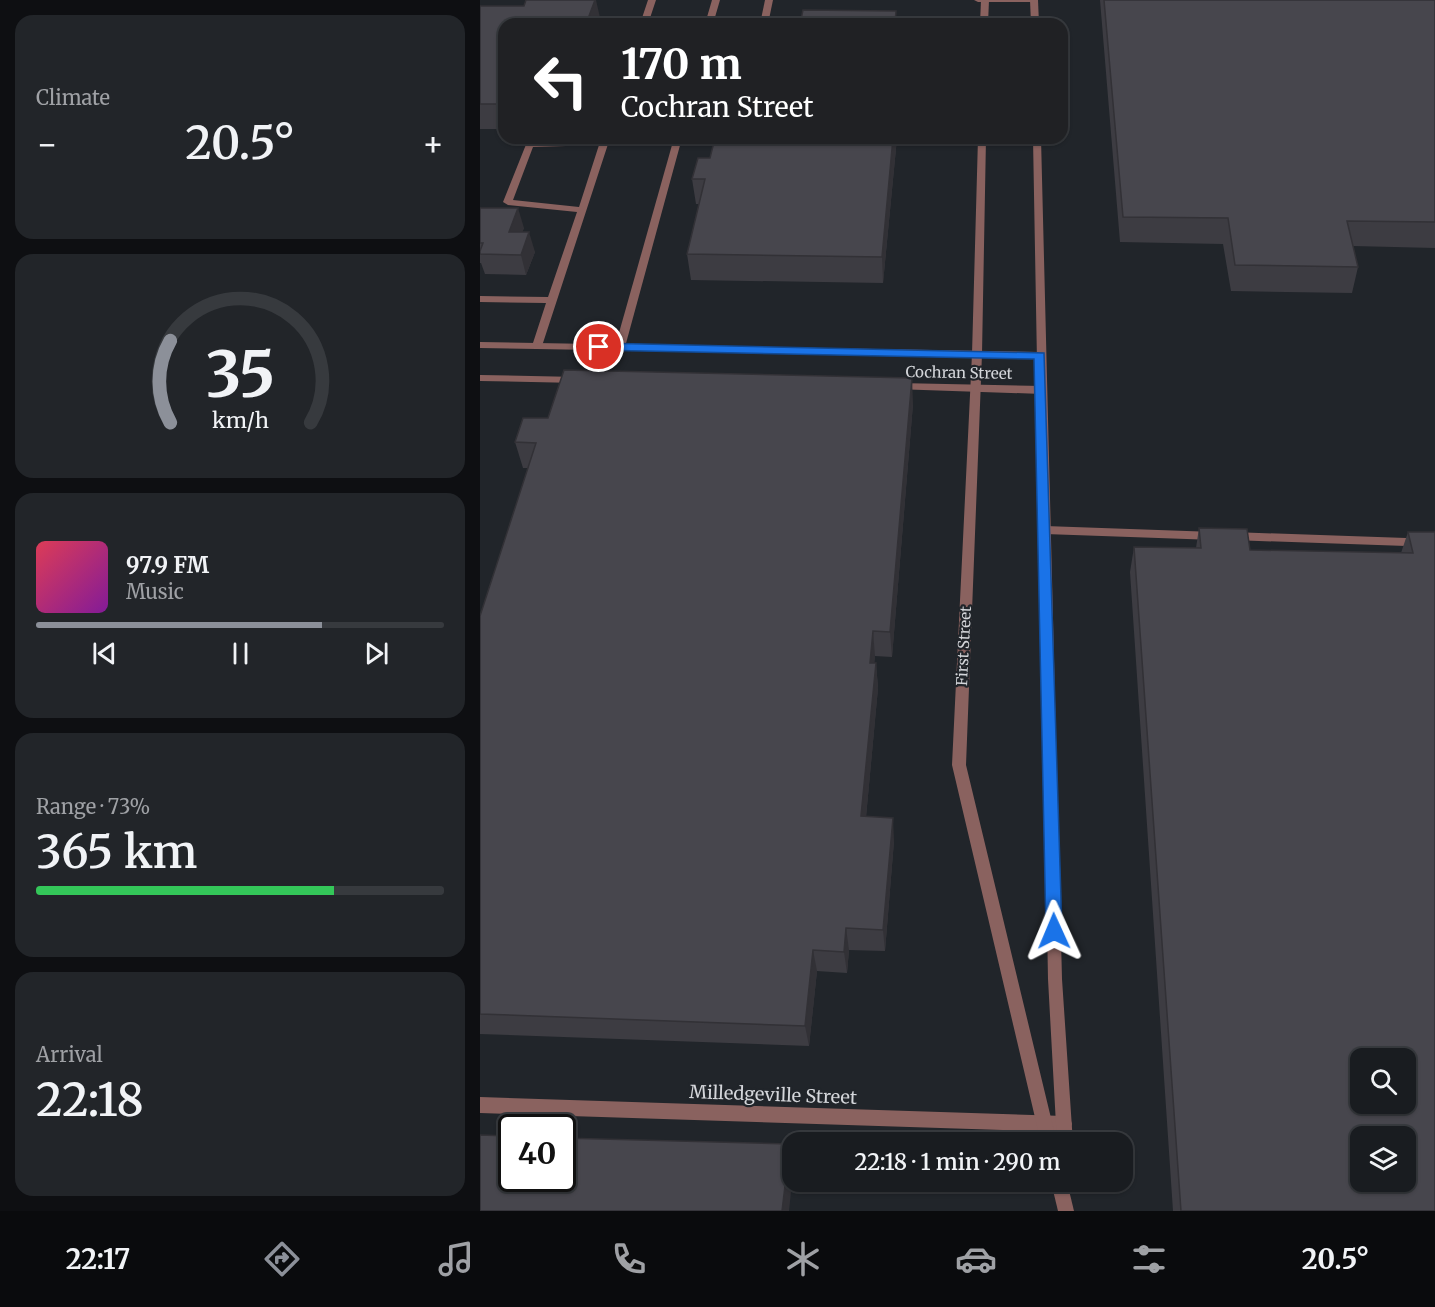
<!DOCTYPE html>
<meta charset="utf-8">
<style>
:root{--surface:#191c20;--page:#222529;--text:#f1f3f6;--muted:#9fa1a5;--line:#373a3e;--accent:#8c9099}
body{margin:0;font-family:Merriweather,serif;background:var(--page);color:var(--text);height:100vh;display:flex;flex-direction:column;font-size:22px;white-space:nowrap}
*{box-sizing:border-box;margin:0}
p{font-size:20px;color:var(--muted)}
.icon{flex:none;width:33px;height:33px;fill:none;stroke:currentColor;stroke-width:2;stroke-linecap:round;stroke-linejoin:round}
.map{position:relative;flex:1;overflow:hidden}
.drawer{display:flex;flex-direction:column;gap:15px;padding:15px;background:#0e0f12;width:480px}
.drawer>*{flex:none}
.banner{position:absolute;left:18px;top:18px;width:570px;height:126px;border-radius:18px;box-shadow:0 2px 4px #0004,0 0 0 2px var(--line);background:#202124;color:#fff;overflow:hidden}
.buttons{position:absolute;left:870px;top:1048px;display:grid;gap:12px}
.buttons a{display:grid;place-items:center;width:66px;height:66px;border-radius:12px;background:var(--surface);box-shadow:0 2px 4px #0004,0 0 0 2px var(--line);font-size:30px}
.speed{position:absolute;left:18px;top:1114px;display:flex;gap:12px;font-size:30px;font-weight:700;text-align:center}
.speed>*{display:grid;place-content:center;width:78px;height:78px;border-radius:50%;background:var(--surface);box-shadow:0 2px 4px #0004,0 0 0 2px var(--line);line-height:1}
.speed .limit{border:3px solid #111;border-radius:9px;background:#fff;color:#111}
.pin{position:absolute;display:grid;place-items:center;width:51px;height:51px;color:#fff;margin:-26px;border:3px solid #fff;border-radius:50%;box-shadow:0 2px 6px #0007}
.me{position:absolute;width:66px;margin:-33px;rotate:359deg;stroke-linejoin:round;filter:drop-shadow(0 0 4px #0008)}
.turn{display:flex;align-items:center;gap:21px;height:126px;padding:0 24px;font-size:27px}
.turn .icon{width:78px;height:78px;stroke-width:2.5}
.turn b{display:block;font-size:42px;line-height:51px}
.big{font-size:45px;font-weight:600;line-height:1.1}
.drawer .tile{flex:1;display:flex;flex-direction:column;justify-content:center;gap:9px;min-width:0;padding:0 21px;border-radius:18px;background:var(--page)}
.drawer .dial{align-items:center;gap:0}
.dial svg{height:156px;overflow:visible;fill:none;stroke:var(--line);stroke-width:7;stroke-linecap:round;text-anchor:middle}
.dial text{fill:var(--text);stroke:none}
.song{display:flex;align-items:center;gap:18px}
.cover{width:72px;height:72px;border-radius:9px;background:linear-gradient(135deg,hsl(350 70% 55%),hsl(290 70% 35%))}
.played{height:6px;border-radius:3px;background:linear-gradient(90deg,var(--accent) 70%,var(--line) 70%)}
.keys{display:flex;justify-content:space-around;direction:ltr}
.heat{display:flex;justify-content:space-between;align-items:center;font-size:33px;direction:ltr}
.charge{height:9px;border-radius:4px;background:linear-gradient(90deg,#34c759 73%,var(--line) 0)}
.trip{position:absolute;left:302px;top:1132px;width:351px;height:60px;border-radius:18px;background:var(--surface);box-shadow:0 2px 4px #0004,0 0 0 2px var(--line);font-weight:600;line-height:60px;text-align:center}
.menu{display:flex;height:96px;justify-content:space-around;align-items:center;background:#0a0b0d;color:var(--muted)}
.menu .icon{width:42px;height:42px}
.menu .selected{color:var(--accent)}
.menu b{font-size:27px;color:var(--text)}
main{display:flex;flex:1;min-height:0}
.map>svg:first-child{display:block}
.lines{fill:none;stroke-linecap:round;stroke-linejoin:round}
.service{fill:#8a625f;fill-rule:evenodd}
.minor{fill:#8a625f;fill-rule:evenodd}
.tertiary{fill:#8a625f;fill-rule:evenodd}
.wall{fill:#3d3c42}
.shaded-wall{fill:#323136}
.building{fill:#47464d;stroke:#323136;stroke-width:1.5;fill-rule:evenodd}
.route{fill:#1a73e8;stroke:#114b97;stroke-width:1.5}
.labels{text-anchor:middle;stroke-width:4.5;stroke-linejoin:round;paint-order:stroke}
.street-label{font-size:15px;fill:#d4d6da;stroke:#21252a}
.near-street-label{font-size:18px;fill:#d4d6da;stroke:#21252a}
</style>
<main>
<section class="drawer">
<div class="tile"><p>Climate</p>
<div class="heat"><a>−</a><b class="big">20.5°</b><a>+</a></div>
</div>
<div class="tile dial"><svg viewBox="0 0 100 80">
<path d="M14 69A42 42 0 1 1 86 69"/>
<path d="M14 69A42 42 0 0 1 14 27" stroke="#8c9099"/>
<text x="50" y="56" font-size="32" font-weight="700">35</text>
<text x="50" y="72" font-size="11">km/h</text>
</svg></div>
<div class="tile">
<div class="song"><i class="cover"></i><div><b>97.9 FM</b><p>Music</p></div></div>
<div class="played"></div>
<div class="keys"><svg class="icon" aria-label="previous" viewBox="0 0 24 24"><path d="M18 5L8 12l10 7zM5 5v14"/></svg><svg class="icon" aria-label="pause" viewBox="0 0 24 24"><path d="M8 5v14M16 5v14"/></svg><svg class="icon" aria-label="next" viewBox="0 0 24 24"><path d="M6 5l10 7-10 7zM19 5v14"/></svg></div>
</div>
<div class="tile"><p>Range · 73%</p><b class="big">365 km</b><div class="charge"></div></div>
<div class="tile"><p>Arrival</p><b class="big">22:18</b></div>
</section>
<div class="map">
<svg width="955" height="1211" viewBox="0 0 955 1211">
<rect width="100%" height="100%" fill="#21252a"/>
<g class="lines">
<g class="service">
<path d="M168,0H176L168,24H160Z"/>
<path d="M232,0H240L233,24H225Z"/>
<path d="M285,0H293L288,24H280Z"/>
<path d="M122,138H130L62,346L61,348H53L52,346L66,303L0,302V296L68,297L97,212L28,205L23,202L47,142ZM119,145L99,207L33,200L53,147Z"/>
<path d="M194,138H202L145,347L140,350L135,347Z"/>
<path d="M565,526L735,532L741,536L735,540L565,534L559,530Z"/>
<path d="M752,532L955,539V547L752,540L746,536Z"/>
</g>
<g class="minor">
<path d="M494,0H558L554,2H498Z"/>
<path d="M0,342L560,352L565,355L560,358L0,348Z"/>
<path d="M0,375L98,377L103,380L98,383L0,381Z"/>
<path d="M418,383L562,386L567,390L562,394L414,389L413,387Z"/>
<path d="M0,1097L584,1116L590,1118L592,1124L590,1130L584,1132L0,1113Z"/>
</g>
<g class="tertiary">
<path d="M501,0H509L508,24H500Z"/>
<path d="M550,0H558L559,24H551Z"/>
<path d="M498,138H506L502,354L486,765L577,1143H561L472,765L492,354Z"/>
<path d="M553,138H561L582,979L593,1143H577L568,979Z"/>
<path d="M571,1182H587L594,1211H578Z"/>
</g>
</g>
<g class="wall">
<path d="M620,0H955V248L873,246L878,267L872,293L751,291L743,244L640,242Z"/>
<path d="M0,6L121,22L120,24H24V129H0Z"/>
<path d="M235,138H417L403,283L211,280L207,254L219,204H216L212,179L230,158Z"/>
<path d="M0,208L44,228L42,232L55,252L46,275L5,274L1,263H0Z"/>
<path d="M433,404L412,657L395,656L394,663H396L398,688L386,817L414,841L405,951L369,950L367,973L337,971L329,1046L0,1034V616L48,468H43L35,442L68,418Z"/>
<path d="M719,528L770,550L921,553L928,532H955V1211H693L650,572L654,547L716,548Z"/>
</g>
<g class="shaded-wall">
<path d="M115,0H116L121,22L120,24H106Z"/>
<path d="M413,138H417L403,283L402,257Z"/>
<path d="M38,208L44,228L35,252L29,232Z"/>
<path d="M49,232L55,252L46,275L41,255Z"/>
<path d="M432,378L433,404L412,657L410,632Z"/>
<path d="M393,631L395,656L392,688L390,663Z"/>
<path d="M396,663L398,688L384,839L381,816Z"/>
<path d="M413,818L414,841L405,951L403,930Z"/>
<path d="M366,928L369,950L367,973L364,952Z"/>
<path d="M333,950L337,971L329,1046L325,1026Z"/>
<path d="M310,1144L312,1152V1182L309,1211H302Z"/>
</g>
<g class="building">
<path d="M46,0H115L106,24H24V104H0V6H44Z"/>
<path d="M624,0H955V222L867,221L878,267L755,265L748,218L643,217Z"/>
<path d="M323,10L416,11L415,24H320Z"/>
<path d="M235,138H413L402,257L207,254L225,179H212L218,158H230Z"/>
<path d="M0,208H38L29,232H49L41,255L0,254V251L3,243H0Z"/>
<path d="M84,370L432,378L410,632L393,631L390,663H396L381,816L413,818L403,930L366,928L364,952L333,950L325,1026L0,1014V616L56,443L35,442L43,418H68Z"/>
<path d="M719,528L767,529L770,550L933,553L928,532H955V1211H701L654,547L721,548ZM880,1059H926V1104H880ZM880,1137H926V1182H880Z"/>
<path d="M0,1135L32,1136V1179H82V1138L310,1144L302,1211H0Z"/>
</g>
<path class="route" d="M119,343L564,353L582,931L580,937L574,939L568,937L566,931L554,359L115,350L114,347Z"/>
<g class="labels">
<g class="street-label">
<text transform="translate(479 373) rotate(1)" y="5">Cochran Street</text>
<text transform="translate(484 646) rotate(-87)" y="5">First Street</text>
</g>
<g class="near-street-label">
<text transform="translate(293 1095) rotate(2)" y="6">Milledgeville Street</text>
</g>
</g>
</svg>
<div class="buttons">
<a><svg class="icon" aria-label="search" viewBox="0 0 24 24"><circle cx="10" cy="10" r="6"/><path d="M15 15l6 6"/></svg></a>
<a><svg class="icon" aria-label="layers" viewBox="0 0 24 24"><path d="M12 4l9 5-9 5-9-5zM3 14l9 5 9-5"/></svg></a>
</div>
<div class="speed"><div class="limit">40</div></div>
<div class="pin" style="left:119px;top:347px;background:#d93025"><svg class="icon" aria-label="arrive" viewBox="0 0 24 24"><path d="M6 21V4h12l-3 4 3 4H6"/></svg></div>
<svg class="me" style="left:574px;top:931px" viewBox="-20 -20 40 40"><path d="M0-17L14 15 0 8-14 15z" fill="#1a73e8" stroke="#fff" stroke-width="4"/></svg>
<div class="trip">22:18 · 1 min · 290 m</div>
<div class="banner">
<div class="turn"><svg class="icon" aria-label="left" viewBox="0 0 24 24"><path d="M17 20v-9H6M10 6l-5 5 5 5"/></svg><div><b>170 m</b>Cochran Street</div></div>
</div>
</div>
</main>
<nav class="menu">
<b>22:17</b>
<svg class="icon selected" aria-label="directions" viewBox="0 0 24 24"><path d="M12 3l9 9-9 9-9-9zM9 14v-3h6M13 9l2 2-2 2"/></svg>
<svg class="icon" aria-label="music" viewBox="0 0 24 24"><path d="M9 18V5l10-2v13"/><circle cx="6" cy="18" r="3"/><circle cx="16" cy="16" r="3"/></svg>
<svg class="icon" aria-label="phone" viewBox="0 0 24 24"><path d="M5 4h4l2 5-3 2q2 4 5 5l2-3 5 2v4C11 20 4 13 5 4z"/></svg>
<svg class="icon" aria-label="climate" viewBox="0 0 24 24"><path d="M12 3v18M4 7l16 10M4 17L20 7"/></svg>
<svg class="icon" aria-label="car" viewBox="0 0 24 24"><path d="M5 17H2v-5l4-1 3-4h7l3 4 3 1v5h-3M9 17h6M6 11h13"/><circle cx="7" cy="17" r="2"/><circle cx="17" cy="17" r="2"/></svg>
<svg class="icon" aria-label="filters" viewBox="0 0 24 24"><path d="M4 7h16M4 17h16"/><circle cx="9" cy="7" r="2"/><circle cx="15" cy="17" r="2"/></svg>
<b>20.5°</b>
</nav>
